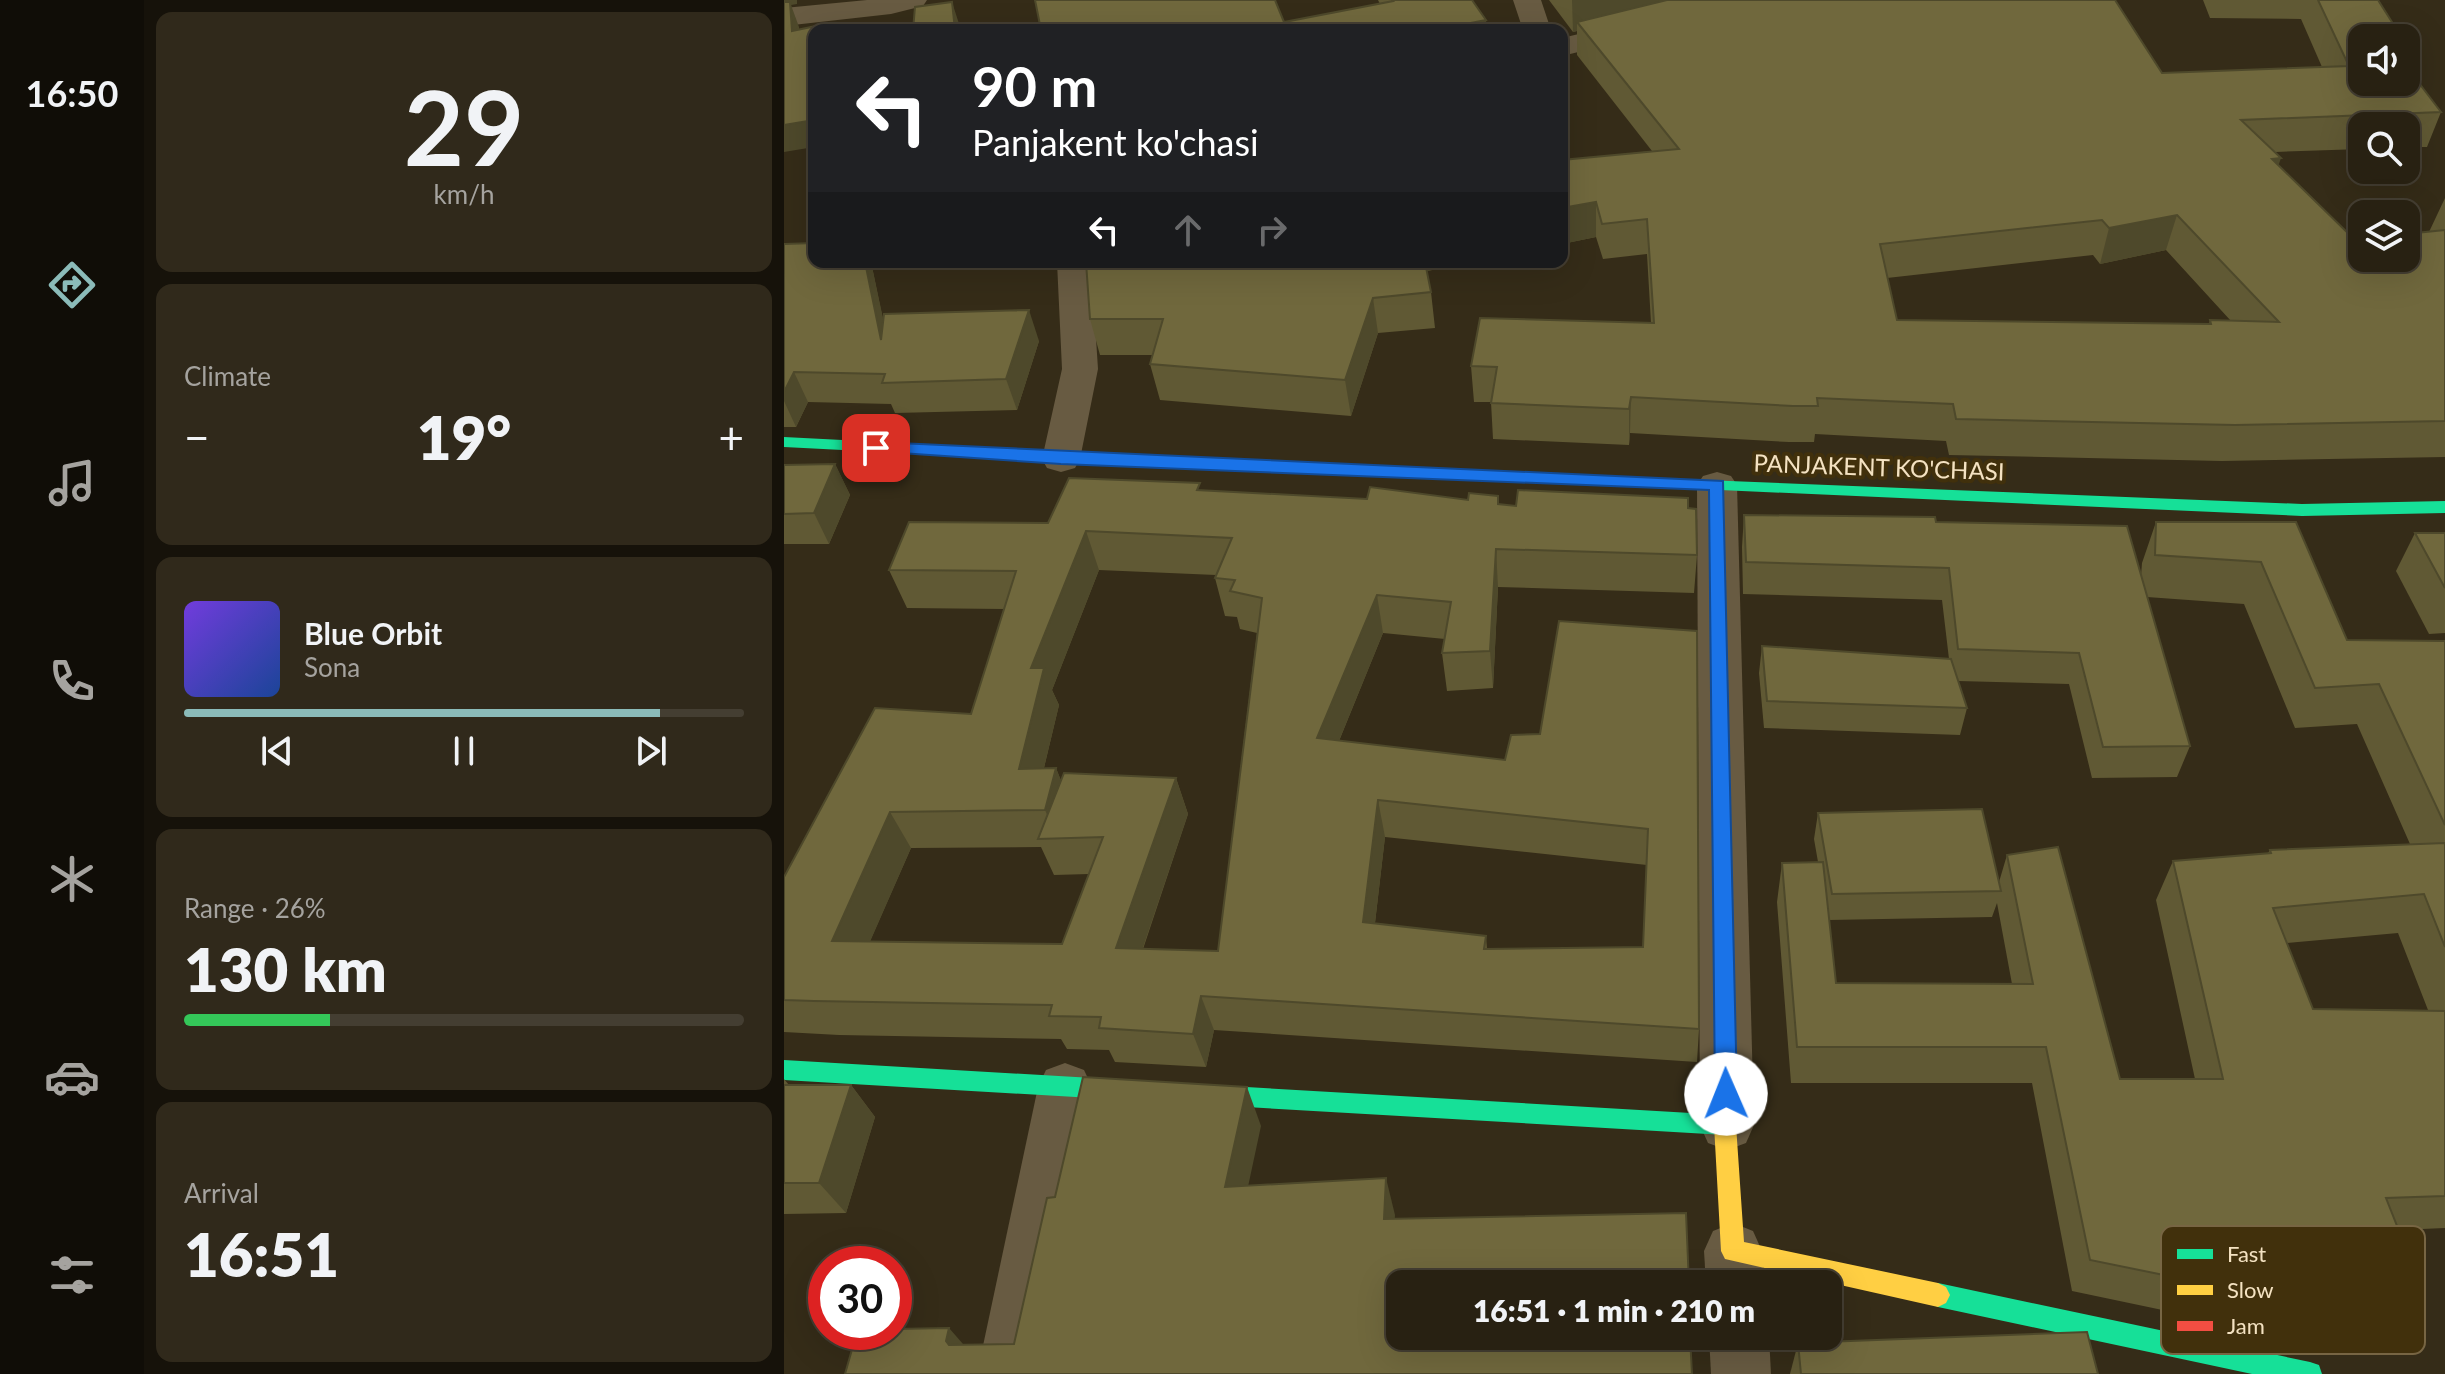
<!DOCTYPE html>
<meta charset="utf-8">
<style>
:root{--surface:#282112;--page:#30291b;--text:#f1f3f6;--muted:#a5a39f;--line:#443e32;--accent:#8bbbb9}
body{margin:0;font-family:Lato,sans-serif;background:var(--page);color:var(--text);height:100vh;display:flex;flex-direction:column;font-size:30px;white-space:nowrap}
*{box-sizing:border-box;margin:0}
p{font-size:26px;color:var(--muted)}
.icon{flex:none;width:44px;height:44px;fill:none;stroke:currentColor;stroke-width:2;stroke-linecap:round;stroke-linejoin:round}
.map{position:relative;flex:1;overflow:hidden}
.details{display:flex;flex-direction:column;gap:12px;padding:12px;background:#16120a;width:640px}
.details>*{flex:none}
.banner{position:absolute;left:24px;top:24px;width:760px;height:244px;border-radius:16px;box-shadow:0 8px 32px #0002,0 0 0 2px var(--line);background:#202124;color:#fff;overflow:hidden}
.controls{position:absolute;left:1564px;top:24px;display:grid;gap:16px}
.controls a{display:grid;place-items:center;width:72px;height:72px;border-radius:16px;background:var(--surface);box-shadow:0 8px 32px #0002,0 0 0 2px var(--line);font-size:40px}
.speed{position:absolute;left:24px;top:1246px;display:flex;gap:16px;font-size:40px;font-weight:700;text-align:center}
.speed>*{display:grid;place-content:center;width:104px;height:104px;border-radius:50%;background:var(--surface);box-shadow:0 8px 32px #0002,0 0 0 2px var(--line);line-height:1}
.speed .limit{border:12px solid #d22;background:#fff;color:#111}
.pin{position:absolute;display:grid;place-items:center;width:68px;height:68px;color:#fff;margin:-34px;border-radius:16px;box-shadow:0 4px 12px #0006}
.me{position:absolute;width:88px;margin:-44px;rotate:359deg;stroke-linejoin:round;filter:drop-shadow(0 0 6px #0008)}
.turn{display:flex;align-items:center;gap:28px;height:168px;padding:0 32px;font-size:36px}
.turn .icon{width:104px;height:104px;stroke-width:2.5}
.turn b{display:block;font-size:56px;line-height:68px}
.lanes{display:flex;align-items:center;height:76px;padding:0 32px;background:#0003;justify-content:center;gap:40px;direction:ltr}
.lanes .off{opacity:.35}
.big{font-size:60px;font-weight:800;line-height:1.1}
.details .card{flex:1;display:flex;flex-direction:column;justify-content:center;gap:12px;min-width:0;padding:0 28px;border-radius:16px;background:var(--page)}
.details .dial{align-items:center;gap:0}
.dial b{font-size:104px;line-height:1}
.song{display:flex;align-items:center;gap:24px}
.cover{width:96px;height:96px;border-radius:12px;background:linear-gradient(135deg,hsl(260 70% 55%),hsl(220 70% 35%))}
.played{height:8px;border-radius:4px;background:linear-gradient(90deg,var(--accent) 85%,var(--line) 85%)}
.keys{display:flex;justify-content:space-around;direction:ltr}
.heat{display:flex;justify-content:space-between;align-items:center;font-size:44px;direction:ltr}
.charge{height:12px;border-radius:6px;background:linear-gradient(90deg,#34c759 26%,var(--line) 0)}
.trip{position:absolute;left:602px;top:1270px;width:456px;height:80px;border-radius:16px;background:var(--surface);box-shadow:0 8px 32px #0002,0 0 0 2px var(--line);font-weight:800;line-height:80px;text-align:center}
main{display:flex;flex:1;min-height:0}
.tab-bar{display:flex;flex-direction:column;width:144px;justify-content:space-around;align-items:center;background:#100d07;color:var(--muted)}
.tab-bar .icon{width:56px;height:56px}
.tab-bar .active{color:var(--accent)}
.tab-bar b{font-size:36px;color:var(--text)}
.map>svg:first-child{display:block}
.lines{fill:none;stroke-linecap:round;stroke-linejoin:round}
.street{fill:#685b42;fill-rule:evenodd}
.fast{fill:#16e098;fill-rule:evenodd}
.slow{fill:#ffcf43;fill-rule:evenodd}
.jam{fill:#f24e42;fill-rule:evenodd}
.wall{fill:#605934;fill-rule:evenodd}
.shaded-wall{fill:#4e492b}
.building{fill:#70683d;stroke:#4e492b;stroke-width:2;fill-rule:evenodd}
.route{fill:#1a73e8;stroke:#114b97;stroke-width:2}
.labels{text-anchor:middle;stroke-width:8;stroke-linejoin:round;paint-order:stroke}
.street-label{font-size:24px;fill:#f4e2c2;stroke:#41300c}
.key{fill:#41300c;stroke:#776543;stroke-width:2}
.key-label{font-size:22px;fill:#f4e2c2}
</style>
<main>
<nav class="tab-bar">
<b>16:50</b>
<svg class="icon active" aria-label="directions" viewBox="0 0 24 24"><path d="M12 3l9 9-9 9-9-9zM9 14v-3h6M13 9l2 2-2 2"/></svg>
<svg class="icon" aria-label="music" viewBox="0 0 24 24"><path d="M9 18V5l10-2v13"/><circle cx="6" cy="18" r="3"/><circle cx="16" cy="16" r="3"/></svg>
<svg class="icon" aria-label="phone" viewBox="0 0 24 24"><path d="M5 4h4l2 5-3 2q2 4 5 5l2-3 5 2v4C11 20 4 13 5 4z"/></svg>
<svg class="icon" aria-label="climate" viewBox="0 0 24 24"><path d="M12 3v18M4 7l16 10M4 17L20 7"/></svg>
<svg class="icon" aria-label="car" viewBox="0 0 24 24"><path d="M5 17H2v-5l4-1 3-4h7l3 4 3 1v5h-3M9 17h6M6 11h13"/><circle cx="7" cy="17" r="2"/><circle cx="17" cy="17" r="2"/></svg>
<svg class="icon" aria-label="filters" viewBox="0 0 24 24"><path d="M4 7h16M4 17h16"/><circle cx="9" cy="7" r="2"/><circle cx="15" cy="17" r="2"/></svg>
</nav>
<section class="details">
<div class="card dial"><b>29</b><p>km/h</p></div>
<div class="card"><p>Climate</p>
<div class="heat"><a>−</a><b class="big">19°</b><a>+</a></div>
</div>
<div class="card">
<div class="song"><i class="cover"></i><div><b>Blue Orbit</b><p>Sona</p></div></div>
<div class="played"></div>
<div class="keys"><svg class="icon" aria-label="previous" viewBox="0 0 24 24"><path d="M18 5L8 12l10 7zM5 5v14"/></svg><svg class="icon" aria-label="pause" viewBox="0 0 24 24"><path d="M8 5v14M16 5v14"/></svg><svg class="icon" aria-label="next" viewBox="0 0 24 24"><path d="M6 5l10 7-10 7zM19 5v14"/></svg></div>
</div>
<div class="card"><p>Range · 26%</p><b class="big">130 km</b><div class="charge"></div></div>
<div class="card"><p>Arrival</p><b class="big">16:51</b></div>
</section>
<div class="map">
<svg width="1661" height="1374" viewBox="0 0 1661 1374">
<rect width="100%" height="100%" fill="#352c18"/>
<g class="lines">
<g class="street">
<path d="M83,0H143L139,6L107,14L0,26V8Z"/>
<path d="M729,0H757L767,30H739Z"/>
<path d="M937,0H986L982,6L778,56V38Z"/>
<path d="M273,262H307L314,369L296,459L291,468L277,472L263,468L258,459L278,369Z"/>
<path d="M933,472L947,476L953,485L970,1125L962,1143L943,1150L924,1143L916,1125L913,485L919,476Z"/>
<path d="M281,1063L300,1070L308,1087L253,1374H193L254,1087L262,1070Z"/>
<path d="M949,1223L969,1231L978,1251L980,1284H922L920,1251L929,1231Z"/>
<path d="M925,1336H985L987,1374H927Z"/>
</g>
<g class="fast">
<path d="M0,437L549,465L557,470L549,475L0,447Z"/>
<path d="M920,480L1518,504L1661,501V513L1518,516L914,489L912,485L914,481Z"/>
<path d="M0,1060L941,1115L949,1118L952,1125L949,1132L941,1135L0,1080Z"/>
<path d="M1154,1283L1526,1362L1535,1365L1538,1374H1468L1154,1307L1146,1303L1142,1295L1146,1287Z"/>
</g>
<path class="slow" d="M941,1115L949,1118L952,1125L960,1242L1154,1283L1162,1287L1166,1295L1162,1303L1154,1307L941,1259L937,1251L930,1125L933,1118Z"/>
<path class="jam" d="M549,465L920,480L928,485L920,490L543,474L541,470L543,466Z"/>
</g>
<g class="wall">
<path d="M594,0H688L500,22L596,4Z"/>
<path d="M765,0H1331L1378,73L1538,67L1517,19L1426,18L1419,0H1594L1613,30L1610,38H1578L1657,112L1643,147H1622V126H1578V149L1491,152L1494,166L1571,240L1645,232L1661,198V457L1438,461L1165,455L1162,441L1031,434L1030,442H1005L846,433L845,445L709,439L707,402H690L687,366L867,323L863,254L819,259L812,237L778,244V160L868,151L793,55V31L789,32ZM1382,250L1447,321L1426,320L1425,324L1113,320L1103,278L1309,255L1316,264Z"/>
<path d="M0,244L30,262H87L99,320L255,341L233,410L111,413L107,404L24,402L12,427H0Z"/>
<path d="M302,262H687L643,271L647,292L651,328L594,333L567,416L376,400L366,364L369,355H316L306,319Z"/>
<path d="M51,464L66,495L45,544H0V465Z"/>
<path d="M418,490L583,499L715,504L732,506L904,508L913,555L910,593L714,587L709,688L663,691L658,653L661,639L599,633L555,741L721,760L756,734L913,631L915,1029L913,1062L430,1030L422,1067L331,1062L325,1050L283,1049L277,1039L55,1035L0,1032V877L187,714L220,609L123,608L105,570L264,523ZM315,570L432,575L431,578L441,616L453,617L456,629L473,633L434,951L359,949L404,814L392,778L277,781L272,768H260L275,705L268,690ZM601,837L863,865L859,947L703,949L702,936L591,923ZM257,847L270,875L305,874L278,944L86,941L127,848Z"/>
<path d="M960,515L1152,522L1357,576L1358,563L1372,522H1512L1563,640L1661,641V1228L1615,1230L1640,1294L1609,1324L1407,1316L1288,1291L1248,1083H1007L993,902L998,863L1034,862L1030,839L1034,813L1215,882L1223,855L1336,1079H1411L1372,900L1389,861L1484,853L1486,850L1626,844L1573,724L1511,728L1460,604L1363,597L1406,746L1393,777L1308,778L1285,684L1174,681L1183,708L1176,735L980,728L975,673L978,646L1165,659L1158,600L959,594L958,547ZM1213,903L1228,984L1052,983L1045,920L1208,917ZM1614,933L1644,1010L1529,1009L1503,943Z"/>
<path d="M1631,533H1661V633L1645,634L1612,571Z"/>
<path d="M0,1079L5,1085H67L91,1117L62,1213L0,1214Z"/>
<path d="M1014,1343L1314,1374H1006Z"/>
</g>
<g class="shaded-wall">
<path d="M0,0H13V4L7,5L15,27L18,56L8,31L0,6Z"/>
<path d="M788,0H924L793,22V31L789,32Z"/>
<path d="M168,2L177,30H171Z"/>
<path d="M702,20L703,30H651Z"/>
<path d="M30,120V147L0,152V125Z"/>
<path d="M1497,158L1485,193L1488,159Z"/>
<path d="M812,202V237L778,244V208Z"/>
<path d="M1393,215L1382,250L1316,264L1325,228Z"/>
<path d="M81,262H87L110,370L97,340Z"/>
<path d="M638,262H687L639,272Z"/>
<path d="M589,298L594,333L567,416L561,380Z"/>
<path d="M245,310L255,341L233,410L222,379Z"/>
<path d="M10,372L24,402L12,427L0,401V392Z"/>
<path d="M847,397L846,433L845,445V409Z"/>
<path d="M51,464L66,495L45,544L30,513Z"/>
<path d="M302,531L315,570L268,690L275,705L251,805L235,769L247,668Z"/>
<path d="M712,549L714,587L709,688L706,651Z"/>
<path d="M593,595L599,633L541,775L533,738Z"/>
<path d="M272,768L287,805L273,838L261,810Z"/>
<path d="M392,778L404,814L347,983L332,948Z"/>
<path d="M594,800L601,837L587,957L579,922Z"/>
<path d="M106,812L127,848L71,976L48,941Z"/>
<path d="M417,996L430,1030L422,1067L409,1034Z"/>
<path d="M67,1085L91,1117L62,1213L35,1183Z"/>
<path d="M463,1087L477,1126L456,1224L441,1187Z"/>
<path d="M602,1178L611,1215L609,1255L600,1219Z"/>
<path d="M165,1328L193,1360L190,1373L162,1341Z"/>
</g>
<g class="building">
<path d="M251,0H491L500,22L609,1L608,0H688L702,20L651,30H257Z"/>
<path d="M883,0H1331L1378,73L1565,66L1534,0H1594L1613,30H1594L1600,38H1578V82H1622V66L1657,112L1457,120L1497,158L1488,159L1571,240H1578V258H1622V234L1661,230V421L1451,425L1172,419L1169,404L1033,398L1034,406H1009L847,397L845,409L707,403L713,367L687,366L696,318L870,323L863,219L818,224L812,202L778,208V160L895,149L793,22ZM1393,215L1495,322L1426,320L1427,324L1113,320L1096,244L1318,220L1325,228Z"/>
<path d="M0,2H6L8,31L32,26L33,30H30V120L0,125Z"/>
<path d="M168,2L171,30H129L131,7Z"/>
<path d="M30,243V262H81L97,340L100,314L245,310L222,379L98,383L101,374L10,372L0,392V244Z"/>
<path d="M302,262H641L647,292L589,298L561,380L366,364L379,319H306Z"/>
<path d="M51,464L30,513L0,514V465Z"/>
<path d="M285,478L416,483L413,490L583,499L586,487L684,500L685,493L714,496V504L732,506L734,490L904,498V508L912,509L913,555L712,549L706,651L658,653L667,602L593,595L533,738L721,760L727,735L756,734L775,621L913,631L915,1029L417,996L409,1034L315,1028L317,1017L265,1016L268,1005L30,1001L0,1000V877L91,708L187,714L232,571L105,570L125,522L264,523ZM302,531L448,538L431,578L451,580L446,591L478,598L434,951L332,948L392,778L280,773L254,839L319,837L278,944L48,941L106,812L261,810L272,768L235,769L260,668H247ZM594,800L864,829L859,947L700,949L702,936L579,922Z"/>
<path d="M960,515L1151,517L1152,522L1343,526L1406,746L1319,747L1295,653L1174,649L1165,568L962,562Z"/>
<path d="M1372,522H1512L1563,640L1661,641V825L1595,684L1531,688L1477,562L1371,555Z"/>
<path d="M1631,533H1661V588Z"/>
<path d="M978,646L1167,659L1183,708L983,701Z"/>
<path d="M1198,809L1217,891L1048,894L1034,813Z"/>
<path d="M1661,843V947L1640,894L1489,908L1529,1009L1661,1011V1196L1602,1198L1640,1294L1429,1285L1306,1260L1262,1047H1013L998,863L1039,862L1052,983L1249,984L1223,855L1274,847L1336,1079H1439L1389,861L1487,853L1486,850Z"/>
<path d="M299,1077L463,1087L441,1187L602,1178L600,1219L902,1213L905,1284H616V1336H906L908,1374H61L73,1332H110V1329L165,1328L162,1341L165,1345L230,1344L263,1198L271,1197Z"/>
<path d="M0,1085H67L35,1183H0Z"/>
<path d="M1303,1332L1314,1374H1017L1014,1343Z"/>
</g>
<path class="route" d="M92,442L939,481L953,1094L950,1102L942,1105L935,1102L931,1094L925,490L277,464L87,451L84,448Z"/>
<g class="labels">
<g class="street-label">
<text transform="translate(1095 468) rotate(2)" y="8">PANJAKENT KO'CHASI</text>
</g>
</g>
<rect x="1377" y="1226" width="264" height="128" rx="12" class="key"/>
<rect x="1393" y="1249" width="36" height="10" fill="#16e098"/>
<rect x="1393" y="1285" width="36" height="10" fill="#ffcf43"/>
<rect x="1393" y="1321" width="36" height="10" fill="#f24e42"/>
<g class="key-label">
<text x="1443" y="1262">Fast</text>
<text x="1443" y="1298">Slow</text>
<text x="1443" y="1334">Jam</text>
</g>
</svg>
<div class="controls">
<a><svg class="icon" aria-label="sound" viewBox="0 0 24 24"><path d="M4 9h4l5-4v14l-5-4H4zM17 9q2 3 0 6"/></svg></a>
<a><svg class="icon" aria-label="search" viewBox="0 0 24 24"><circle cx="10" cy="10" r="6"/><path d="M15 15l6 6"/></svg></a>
<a><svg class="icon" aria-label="layers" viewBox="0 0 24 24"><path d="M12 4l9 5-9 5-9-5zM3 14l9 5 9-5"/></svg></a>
</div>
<div class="speed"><div class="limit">30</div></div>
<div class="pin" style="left:92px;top:448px;background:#d93025"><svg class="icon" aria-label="arrive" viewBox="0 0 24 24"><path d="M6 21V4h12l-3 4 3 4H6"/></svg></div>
<svg class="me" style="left:942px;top:1094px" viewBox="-20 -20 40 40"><circle r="19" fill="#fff"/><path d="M0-13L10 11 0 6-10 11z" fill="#1a73e8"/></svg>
<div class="trip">16:51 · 1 min · 210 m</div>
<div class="banner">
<div class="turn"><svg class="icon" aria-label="left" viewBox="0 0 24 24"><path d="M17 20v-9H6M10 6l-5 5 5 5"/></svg><div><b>90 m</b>Panjakent ko'chasi</div></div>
<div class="lanes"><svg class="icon" aria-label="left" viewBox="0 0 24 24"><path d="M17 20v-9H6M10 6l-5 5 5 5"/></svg><svg class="icon off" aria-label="ahead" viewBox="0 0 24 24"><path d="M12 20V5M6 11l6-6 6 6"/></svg><svg class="icon off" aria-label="right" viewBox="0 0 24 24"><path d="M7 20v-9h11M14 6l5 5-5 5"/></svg></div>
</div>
</div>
</main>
